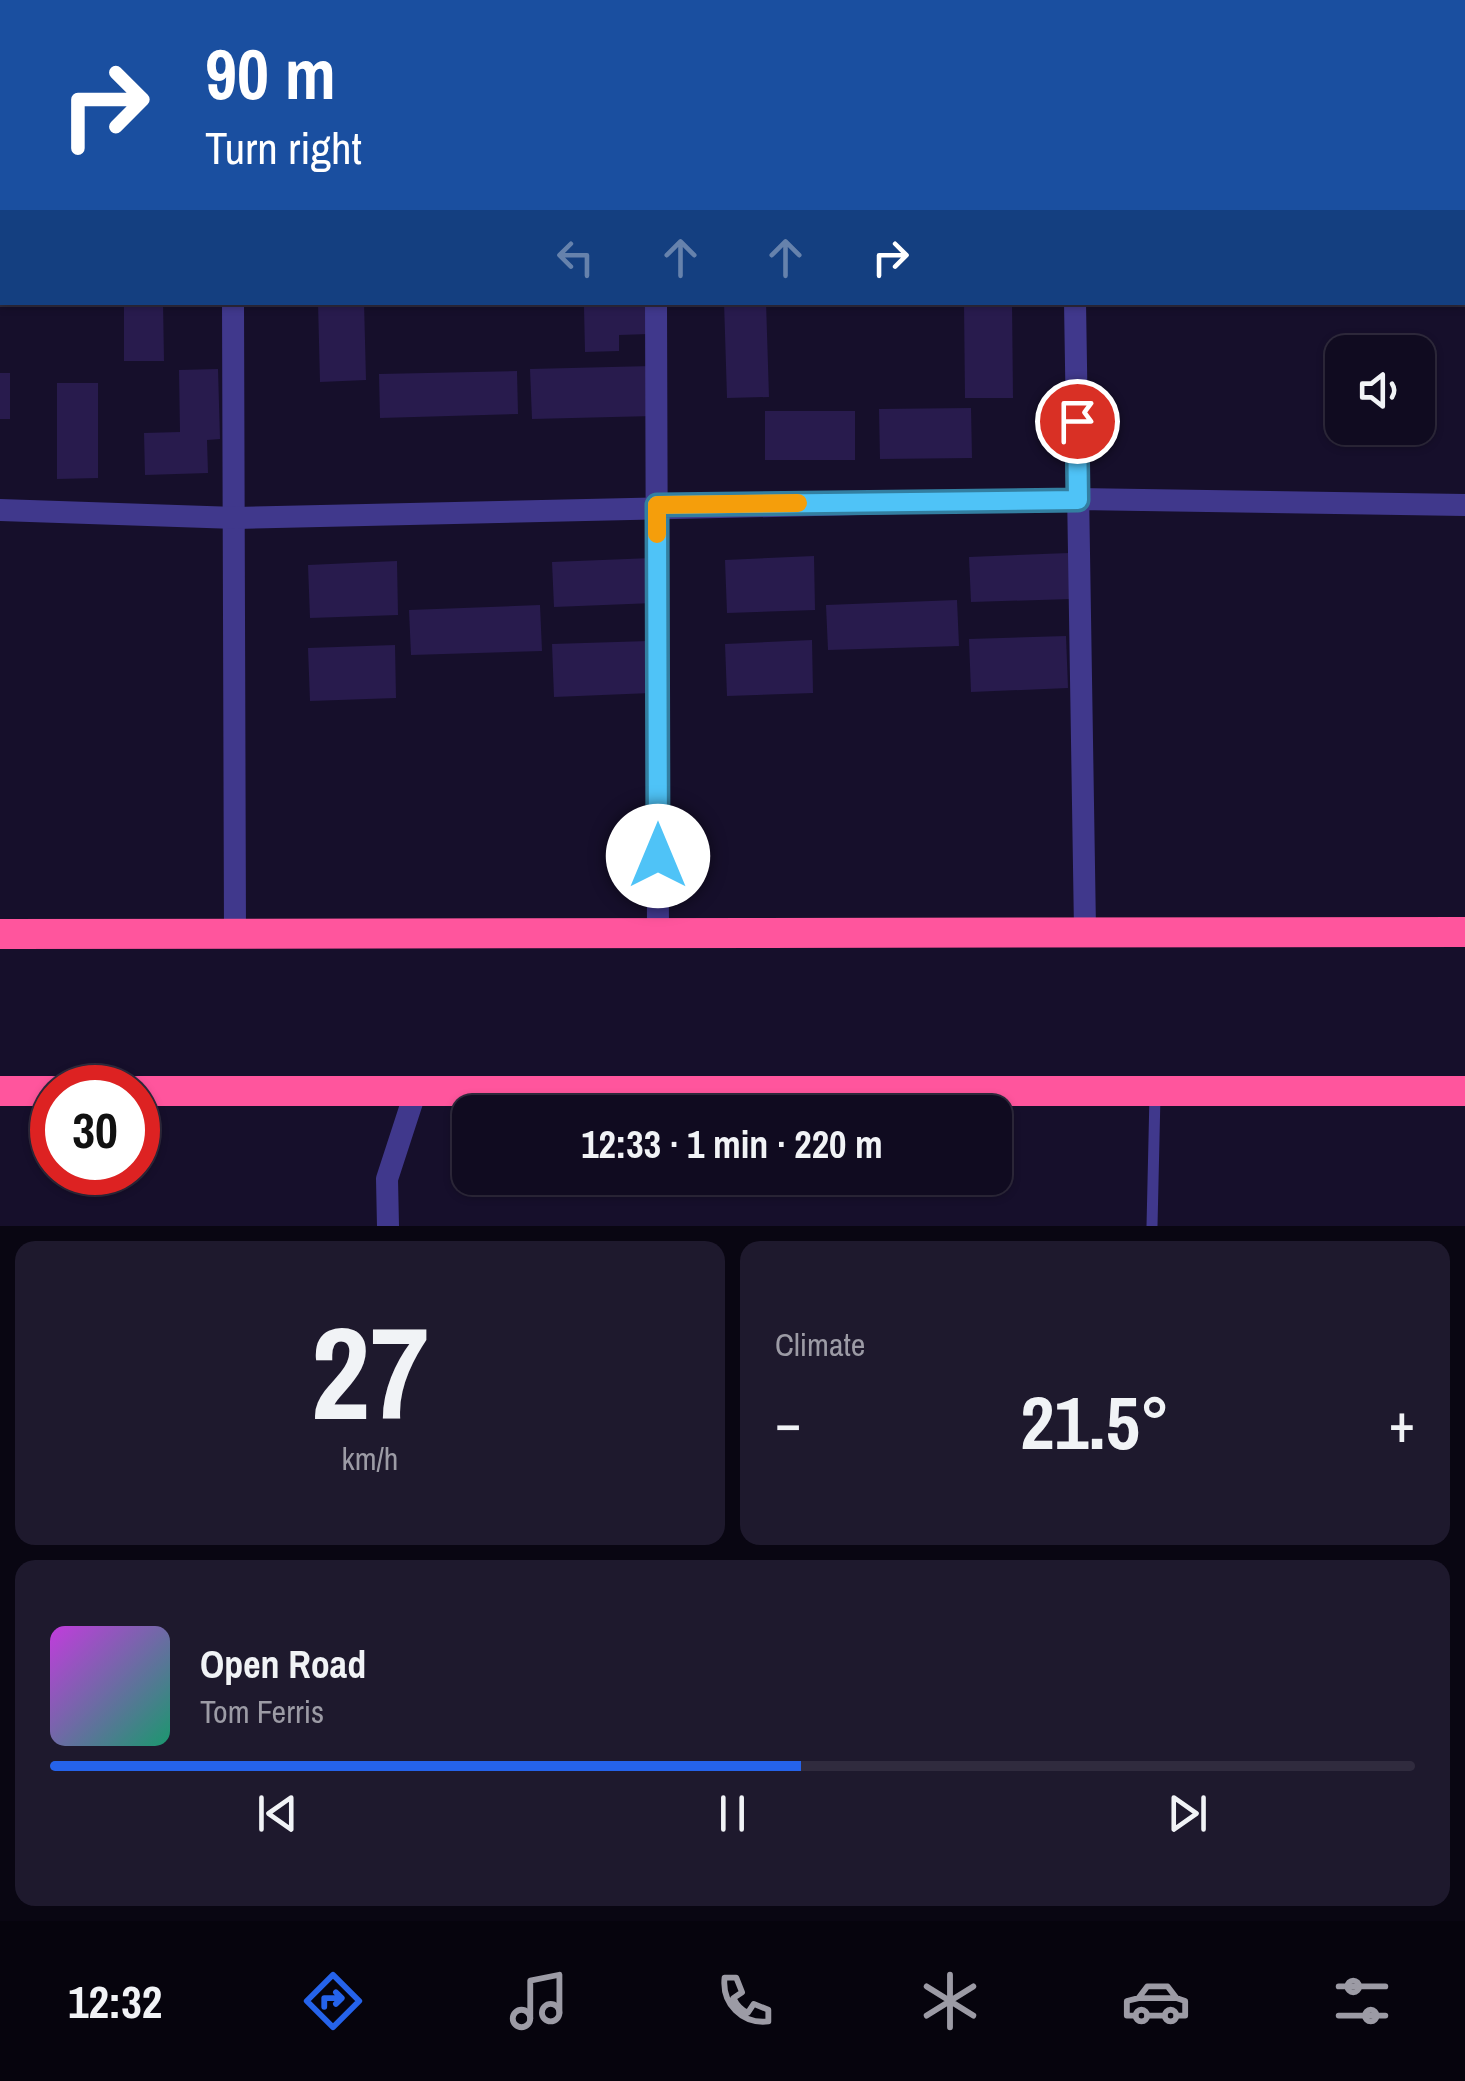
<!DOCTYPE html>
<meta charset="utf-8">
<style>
:root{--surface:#100b20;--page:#1e192d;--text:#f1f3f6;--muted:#9c9ba5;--line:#302b3e;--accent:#2563eb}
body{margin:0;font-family:"Archivo Narrow",sans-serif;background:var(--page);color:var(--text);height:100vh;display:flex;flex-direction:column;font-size:38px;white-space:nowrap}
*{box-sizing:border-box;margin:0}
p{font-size:32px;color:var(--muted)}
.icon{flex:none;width:55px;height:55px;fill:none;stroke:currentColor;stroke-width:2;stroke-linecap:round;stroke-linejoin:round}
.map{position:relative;height:1226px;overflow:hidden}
.panel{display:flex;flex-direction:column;gap:15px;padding:15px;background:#090612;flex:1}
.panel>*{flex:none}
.banner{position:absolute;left:0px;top:0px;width:1465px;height:305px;box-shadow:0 2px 8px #0004,0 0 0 2px var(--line);background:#1a4fa0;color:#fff;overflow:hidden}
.fabs{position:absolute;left:1325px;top:335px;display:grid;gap:20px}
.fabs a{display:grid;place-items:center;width:110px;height:110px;border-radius:20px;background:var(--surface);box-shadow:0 2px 8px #0004,0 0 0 2px var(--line);font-size:50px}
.speed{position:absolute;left:30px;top:1065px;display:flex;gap:20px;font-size:50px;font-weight:700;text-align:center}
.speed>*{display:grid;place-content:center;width:130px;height:130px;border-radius:50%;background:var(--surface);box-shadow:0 2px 8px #0004,0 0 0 2px var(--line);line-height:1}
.speed .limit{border:15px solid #d22;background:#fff;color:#111}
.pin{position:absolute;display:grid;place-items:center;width:85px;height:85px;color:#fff;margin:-42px;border:5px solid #fff;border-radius:50%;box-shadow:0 2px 10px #0007}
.me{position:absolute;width:110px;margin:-55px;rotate:0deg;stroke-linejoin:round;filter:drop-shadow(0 0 8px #0008)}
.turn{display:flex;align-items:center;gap:35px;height:210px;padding:0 40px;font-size:45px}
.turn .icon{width:130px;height:130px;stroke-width:2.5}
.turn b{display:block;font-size:70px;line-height:85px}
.lanes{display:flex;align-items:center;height:95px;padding:0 40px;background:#0003;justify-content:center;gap:50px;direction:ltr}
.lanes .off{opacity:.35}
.big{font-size:75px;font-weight:700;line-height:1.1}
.panel .widget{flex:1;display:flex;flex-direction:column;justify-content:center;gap:15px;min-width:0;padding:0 35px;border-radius:20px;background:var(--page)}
.panel .dial{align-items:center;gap:0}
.dial b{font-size:130px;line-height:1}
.song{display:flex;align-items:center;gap:30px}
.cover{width:120px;height:120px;border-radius:15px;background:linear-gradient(135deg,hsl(290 70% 55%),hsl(160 70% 35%))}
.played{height:10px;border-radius:5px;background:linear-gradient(90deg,var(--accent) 55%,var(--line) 55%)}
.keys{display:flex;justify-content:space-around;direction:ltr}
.heat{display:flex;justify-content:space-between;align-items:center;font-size:55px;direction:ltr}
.panel .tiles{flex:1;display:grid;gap:15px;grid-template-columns:1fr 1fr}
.widget:last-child{grid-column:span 2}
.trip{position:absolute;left:452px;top:1095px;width:560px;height:100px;border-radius:20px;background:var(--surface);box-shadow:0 2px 8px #0004,0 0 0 2px var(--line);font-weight:700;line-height:100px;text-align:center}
.menu{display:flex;height:160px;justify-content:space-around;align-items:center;background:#06040d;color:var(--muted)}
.menu .icon{width:70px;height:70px}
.menu .on{color:var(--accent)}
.menu b{font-size:45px;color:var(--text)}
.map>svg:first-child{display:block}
.building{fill:#281b4d}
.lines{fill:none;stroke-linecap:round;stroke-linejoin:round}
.lane{stroke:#40388c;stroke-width:11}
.street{stroke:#40388c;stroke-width:22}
.highway{stroke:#ff559d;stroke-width:30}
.route-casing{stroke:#337fa1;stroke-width:25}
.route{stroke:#4fc3f7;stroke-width:18}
.slow{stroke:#f59e0b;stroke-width:18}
</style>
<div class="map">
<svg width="1465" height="1226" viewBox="0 0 1465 1226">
<rect width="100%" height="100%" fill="#160f2b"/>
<g class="building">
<path d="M124,302H163L164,361H124Z"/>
<path d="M318,302H364L366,380L320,382Z"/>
<path d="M618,302H648L649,334L619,335V351L585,352L584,307L618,306Z"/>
<path d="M724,302H766L769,397L727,398Z"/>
<path d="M964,302H1012L1013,398H965Z"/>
<path d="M652,366L654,416L532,419L530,369Z"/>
<path d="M218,369L220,439L207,440L208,473L145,475L144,433L180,432L179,370Z"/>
<path d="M517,371L518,414L380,418L379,374Z"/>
<rect x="0" y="373" width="10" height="46"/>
<path d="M57,383H98V478L57,479Z"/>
<path d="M971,408L972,458L880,459L879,409Z"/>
<rect x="765" y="411" width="90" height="49"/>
<path d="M1069,553L1071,599L971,602L969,557Z"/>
<path d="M814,556L815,610L727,613L725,560Z"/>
<path d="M652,558L654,603L554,607L552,562Z"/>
<path d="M397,561L398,615L310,618L308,565Z"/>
<path d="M957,600L959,646L828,650L826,605Z"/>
<path d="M540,605L542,651L411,655L409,610Z"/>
<path d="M1066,636L1068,688L971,692L969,639Z"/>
<path d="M812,640L813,693L727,696L725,644Z"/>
<path d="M649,641L651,693L554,697L552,644Z"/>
<path d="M395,645L396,698L310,701L308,648Z"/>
</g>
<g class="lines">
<path class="lane" d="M1152,1226L1155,1095"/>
<g class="street">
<path d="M230,0V2"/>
<path d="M652,0V2"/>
<path d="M1072,0V2"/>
<path d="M0,90H2"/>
<path d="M233,302L235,932"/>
<path d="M656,302L658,935"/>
<path d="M1075,302L1085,929"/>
<path d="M0,510L236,518L1078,499L1465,505"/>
<path d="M388,1226L387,1179L415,1093"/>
</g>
<g class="highway">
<path d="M0,934L1465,932"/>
<path d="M0,1091H52"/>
<path d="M138,1091H1465"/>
</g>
</g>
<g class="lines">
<g class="route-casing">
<path id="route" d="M658,856L657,505L1078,500L1077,421"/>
</g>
<use href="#route" class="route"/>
<path class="slow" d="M657,534V505L798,503"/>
</g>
</svg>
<div class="fabs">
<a><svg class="icon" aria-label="sound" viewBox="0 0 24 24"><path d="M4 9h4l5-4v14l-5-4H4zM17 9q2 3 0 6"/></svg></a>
</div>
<div class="speed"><div class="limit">30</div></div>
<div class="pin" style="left:1077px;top:421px;background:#d93025"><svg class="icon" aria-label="arrive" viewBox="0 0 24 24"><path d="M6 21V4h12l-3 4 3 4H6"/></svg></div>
<svg class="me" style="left:658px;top:856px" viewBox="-20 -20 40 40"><circle r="19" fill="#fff"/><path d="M0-13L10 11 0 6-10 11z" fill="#4fc3f7"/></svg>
<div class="trip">12:33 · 1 min · 220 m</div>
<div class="banner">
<div class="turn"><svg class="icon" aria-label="right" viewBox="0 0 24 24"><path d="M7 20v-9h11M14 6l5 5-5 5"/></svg><div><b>90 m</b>Turn right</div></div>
<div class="lanes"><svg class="icon off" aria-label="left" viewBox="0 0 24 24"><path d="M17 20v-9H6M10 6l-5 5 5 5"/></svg><svg class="icon off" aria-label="ahead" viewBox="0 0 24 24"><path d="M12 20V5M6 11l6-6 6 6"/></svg><svg class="icon off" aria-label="ahead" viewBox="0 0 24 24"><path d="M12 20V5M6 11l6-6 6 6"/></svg><svg class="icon" aria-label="right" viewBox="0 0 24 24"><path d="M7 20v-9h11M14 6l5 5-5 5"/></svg></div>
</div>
</div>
<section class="panel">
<div class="tiles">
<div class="widget dial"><b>27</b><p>km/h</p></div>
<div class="widget"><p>Climate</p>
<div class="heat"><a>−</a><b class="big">21.5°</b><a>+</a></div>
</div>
<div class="widget">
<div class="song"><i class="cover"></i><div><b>Open Road</b><p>Tom Ferris</p></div></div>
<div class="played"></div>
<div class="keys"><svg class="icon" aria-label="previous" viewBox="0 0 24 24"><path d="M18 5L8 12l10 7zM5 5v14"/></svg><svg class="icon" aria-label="pause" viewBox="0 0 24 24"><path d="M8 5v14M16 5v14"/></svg><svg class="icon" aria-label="next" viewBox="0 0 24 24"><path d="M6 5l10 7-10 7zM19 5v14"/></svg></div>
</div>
</div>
</section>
<nav class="menu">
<b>12:32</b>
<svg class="icon on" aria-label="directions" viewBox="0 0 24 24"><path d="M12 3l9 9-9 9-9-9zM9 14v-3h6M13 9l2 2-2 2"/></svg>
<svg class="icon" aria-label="music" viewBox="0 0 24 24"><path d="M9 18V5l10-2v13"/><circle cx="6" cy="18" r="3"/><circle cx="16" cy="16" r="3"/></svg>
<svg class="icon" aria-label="phone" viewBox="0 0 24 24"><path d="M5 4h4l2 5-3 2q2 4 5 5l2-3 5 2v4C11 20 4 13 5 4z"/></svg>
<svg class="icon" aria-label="climate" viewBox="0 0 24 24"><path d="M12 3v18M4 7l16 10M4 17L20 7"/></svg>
<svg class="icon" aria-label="car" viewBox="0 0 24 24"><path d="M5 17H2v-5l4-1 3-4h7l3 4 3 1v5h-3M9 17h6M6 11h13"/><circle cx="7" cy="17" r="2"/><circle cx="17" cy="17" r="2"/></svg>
<svg class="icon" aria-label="filters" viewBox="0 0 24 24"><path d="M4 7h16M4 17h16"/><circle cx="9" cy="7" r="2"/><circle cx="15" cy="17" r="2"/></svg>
</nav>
